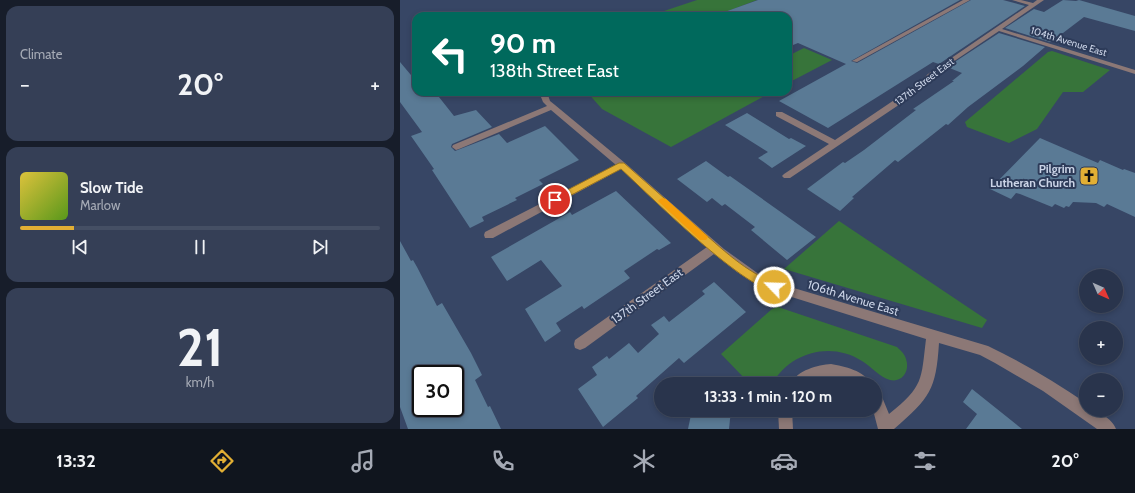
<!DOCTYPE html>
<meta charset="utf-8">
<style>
:root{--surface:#29344c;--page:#353f56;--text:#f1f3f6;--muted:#a5aab5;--line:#454f64;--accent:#e2af34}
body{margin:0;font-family:Cabin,sans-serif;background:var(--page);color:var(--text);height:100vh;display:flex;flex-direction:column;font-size:15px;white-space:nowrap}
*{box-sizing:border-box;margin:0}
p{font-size:13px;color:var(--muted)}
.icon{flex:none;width:22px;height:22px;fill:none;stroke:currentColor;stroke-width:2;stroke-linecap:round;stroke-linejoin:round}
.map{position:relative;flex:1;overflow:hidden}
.side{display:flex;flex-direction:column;gap:6px;padding:6px;background:#171d2a;width:400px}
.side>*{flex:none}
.banner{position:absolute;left:12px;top:12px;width:380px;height:84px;border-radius:12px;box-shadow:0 2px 6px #0003,0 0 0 1px var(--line);background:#00695c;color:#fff;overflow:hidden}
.needle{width:26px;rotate:135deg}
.controls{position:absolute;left:679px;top:269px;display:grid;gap:8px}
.controls a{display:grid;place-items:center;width:44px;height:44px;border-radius:50%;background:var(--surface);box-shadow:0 2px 6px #0003,0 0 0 1px var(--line);font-size:20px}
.speed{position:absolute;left:12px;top:365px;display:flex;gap:8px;font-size:20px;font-weight:700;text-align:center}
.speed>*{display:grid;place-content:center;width:52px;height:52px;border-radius:50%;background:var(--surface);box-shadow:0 2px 6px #0003,0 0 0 1px var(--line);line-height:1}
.speed .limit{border:2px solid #111;border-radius:6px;background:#fff;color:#111}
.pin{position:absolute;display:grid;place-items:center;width:34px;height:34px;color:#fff;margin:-17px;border:2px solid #fff;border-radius:50%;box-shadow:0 1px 4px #0007}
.me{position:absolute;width:44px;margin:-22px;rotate:294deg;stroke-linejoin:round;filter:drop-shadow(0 0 3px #0008)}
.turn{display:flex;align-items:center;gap:14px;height:84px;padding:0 12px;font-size:18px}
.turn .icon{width:52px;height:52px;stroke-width:2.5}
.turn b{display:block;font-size:28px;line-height:34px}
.big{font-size:30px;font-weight:700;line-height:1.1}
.side .card{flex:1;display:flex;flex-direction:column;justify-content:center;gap:6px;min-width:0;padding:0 14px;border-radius:12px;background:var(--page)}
.side .dial{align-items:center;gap:0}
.dial b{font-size:52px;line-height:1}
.song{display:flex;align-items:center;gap:12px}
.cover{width:48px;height:48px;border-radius:6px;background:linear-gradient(135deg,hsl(50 70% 55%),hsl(90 70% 35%))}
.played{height:4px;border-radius:2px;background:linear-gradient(90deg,var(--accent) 15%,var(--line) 15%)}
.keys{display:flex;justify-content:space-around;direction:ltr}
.heat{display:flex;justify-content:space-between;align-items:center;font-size:22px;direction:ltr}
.trip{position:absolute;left:254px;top:377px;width:228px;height:40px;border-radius:20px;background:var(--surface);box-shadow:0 2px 6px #0003,0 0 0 1px var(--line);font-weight:700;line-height:40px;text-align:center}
.tab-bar{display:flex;height:64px;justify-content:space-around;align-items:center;background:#10151e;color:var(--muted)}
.tab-bar .icon{width:28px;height:28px}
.tab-bar .active{color:var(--accent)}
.tab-bar b{font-size:18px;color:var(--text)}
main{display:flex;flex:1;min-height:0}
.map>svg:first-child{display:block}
.green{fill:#37743a}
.building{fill:#5a7a95;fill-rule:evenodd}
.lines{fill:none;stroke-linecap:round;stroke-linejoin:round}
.minor{fill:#8c7876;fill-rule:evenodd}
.route{fill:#e2af34;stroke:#937222}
.slow{fill:#f59e0b}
.labels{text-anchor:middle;stroke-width:4;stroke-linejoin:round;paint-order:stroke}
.far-street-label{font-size:10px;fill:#cbd4e7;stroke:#2d3b59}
.poi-label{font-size:12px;font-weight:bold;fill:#cbd4e7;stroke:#2d3b59;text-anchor:end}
.street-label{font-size:12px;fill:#cbd4e7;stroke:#2d3b59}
</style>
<main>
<section class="side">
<div class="card"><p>Climate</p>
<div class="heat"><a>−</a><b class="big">20°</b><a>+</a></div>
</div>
<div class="card">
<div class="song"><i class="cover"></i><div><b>Slow Tide</b><p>Marlow</p></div></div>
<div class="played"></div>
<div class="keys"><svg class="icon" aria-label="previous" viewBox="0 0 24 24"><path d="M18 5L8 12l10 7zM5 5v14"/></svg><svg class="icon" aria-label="pause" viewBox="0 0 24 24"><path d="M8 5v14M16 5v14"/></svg><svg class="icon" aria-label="next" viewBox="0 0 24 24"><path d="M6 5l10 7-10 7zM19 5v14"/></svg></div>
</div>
<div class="card dial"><b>21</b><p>km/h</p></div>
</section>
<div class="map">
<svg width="735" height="429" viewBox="0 0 735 429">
<rect width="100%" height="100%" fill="#374665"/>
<g class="green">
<path d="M297,0H357L315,16H249Z"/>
<path d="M404,48L432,60L388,83V56Z"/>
<path d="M652,51L710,70L683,92H663L637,129L609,143L567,127L565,122L648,52Z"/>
<path d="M187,92H372L271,147L202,109Z"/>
<path d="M439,221L587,320L582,328L384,269Z"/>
<path d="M378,307L497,347C500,350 505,354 506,359C510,370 503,383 490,380C479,377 471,366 462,361C431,341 390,352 372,384H350L321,354L372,309Z"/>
</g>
<g class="building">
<path d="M358,0H560L451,61L457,63L571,0H603L625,6L539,64L533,62L428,128L379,101L446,64L398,43L388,47V16H320L319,14Z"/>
<path d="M663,0L676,1L679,0L735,16V31L684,17L663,33H661L650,42L605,28L634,9L644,12Z"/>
<path d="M599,33L645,47L623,66L568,107L548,125L546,124L498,162L495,160L452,197L454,198L440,211L407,189L443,162L445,163L464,150L516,110L513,109L554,81H552L562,73L547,67Z"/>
<path d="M0,62L16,81V92H35L54,116L76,110L92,127L52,144L51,147L55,151L99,134L107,143L145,126L179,160L139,180L143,184L115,198L117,200L82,217L84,221L70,228L32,170L34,169L11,136L22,132L0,102Z"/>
<path d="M347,113L389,139L391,138L406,146L372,168L358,158L368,152L325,125Z"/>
<path d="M640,138L698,163L700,160L723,170L724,169L735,173V217L707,204L704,207L696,203L673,202L669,207L666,206L664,208L655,204L652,207L620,194L616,193L611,199L590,189Z"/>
<path d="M306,161L328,177L330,176L416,237L387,260L351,230L355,227L325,204L322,206L312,198L307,202L277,179Z"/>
<path d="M216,191L271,243L259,250L257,249L224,271L230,278L184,309L182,306L156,323L161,331L145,342L125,309L162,286L141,260L107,281L91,257L170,212L172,215Z"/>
<path d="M0,241L11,261L13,260L17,267L37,306L42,303L71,353L82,375L75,380L88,407L90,406L101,429H8L0,407ZM21,374H55V408H21Z"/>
<path d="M314,282L346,312L284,363L279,358L236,396L238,398L203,427L178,389L197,375L192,367L207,356L209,359L229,343L238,353L259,334L251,325L264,316L269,322L305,294L302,291Z"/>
<path d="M572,389L622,429H566L577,414L563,402Z"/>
<path d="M292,410H331L329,429H288Z"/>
</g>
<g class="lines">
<g class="minor">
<path d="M563,0H570L457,62L452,61Z"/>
<path d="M612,0H621L633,3L637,0H644L602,29L735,70V74L599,31L532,76L521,90L390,178H384L382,176L384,174L429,144L376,116V112H382L435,140L515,86L528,74L629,5Z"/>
<path d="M61,92H81C76,96 66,96 61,92Z"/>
<path d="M139,92H147L150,101L155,105L225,163L324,249L367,280L588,346C622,362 655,382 686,403V410C697,410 712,418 716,429H697L643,391L595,363L580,355L539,343C536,390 530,398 494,429H478L473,410H475V390L480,392L489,414C524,386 521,380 526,339L360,287L337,272L314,254L185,348L180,350L175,348L174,344L175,340L307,247L221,169L93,238H85L84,235L85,232L216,165L151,110L59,149L56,150L52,147L53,145L147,106L143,102Z"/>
<path d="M431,364C444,366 465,371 471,384H452L439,378H431L417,380L410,384H391C397,370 418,365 431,364Z"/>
<path d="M378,410H392L393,429H379Z"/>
</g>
</g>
<path class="route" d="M219,163H224C248,184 272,205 296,226C321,248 346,273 378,284L379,287L378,290C353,299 243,189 221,169L158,202H152L151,200L152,198Z"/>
<path class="slow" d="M263,198L266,199L306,235L308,237L306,240H300L260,203L258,201L260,199Z"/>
<defs>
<g id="church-square" transform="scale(1)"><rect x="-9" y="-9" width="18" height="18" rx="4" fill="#e2af34" stroke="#2d3b59"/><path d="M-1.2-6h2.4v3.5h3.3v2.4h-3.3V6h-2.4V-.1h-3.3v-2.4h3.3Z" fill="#111"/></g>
</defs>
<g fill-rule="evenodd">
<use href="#church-square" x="689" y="176"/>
</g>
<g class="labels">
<g class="far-street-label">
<text transform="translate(669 41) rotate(17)" y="4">104th Avenue East</text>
<text transform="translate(524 81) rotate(-37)" y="4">137th Street East</text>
</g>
<g class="poi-label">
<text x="675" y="173">Pilgrim<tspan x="675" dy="14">Lutheran Church</tspan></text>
</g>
<g class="street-label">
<text transform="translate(247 296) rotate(-36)" y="4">137th Street East</text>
<text transform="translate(453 298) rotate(17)" y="4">106th Avenue East</text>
</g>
</g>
</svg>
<div class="controls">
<a><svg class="needle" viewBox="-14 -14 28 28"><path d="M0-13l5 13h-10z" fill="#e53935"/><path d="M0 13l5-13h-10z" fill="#a5aab5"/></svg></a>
<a>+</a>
<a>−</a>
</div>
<div class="speed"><div class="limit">30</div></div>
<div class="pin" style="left:155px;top:200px;background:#d93025"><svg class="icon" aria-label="arrive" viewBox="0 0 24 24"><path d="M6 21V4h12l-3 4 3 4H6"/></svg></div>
<svg class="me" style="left:374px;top:287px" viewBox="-20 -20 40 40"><circle r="17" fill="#e2af34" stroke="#fff" stroke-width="3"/><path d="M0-11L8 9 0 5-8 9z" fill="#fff"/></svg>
<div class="trip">13:33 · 1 min · 120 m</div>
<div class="banner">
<div class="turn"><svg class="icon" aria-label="left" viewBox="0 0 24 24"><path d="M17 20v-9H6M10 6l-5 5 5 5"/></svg><div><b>90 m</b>138th Street East</div></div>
</div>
</div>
</main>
<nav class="tab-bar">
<b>13:32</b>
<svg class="icon active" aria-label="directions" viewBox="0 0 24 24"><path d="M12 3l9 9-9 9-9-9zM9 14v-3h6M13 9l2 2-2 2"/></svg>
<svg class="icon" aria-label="music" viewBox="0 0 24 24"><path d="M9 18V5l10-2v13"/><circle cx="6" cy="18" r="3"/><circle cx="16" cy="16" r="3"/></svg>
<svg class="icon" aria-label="phone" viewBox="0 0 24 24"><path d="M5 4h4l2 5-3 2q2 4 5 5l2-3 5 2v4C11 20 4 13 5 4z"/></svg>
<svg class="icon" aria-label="climate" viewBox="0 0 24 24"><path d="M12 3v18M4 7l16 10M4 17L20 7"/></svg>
<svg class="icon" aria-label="car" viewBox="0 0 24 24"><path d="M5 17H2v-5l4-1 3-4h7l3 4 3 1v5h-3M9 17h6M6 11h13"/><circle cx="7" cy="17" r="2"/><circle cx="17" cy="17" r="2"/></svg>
<svg class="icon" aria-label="filters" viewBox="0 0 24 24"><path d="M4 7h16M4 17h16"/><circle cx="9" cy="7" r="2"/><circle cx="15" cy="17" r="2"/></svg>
<b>20°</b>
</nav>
